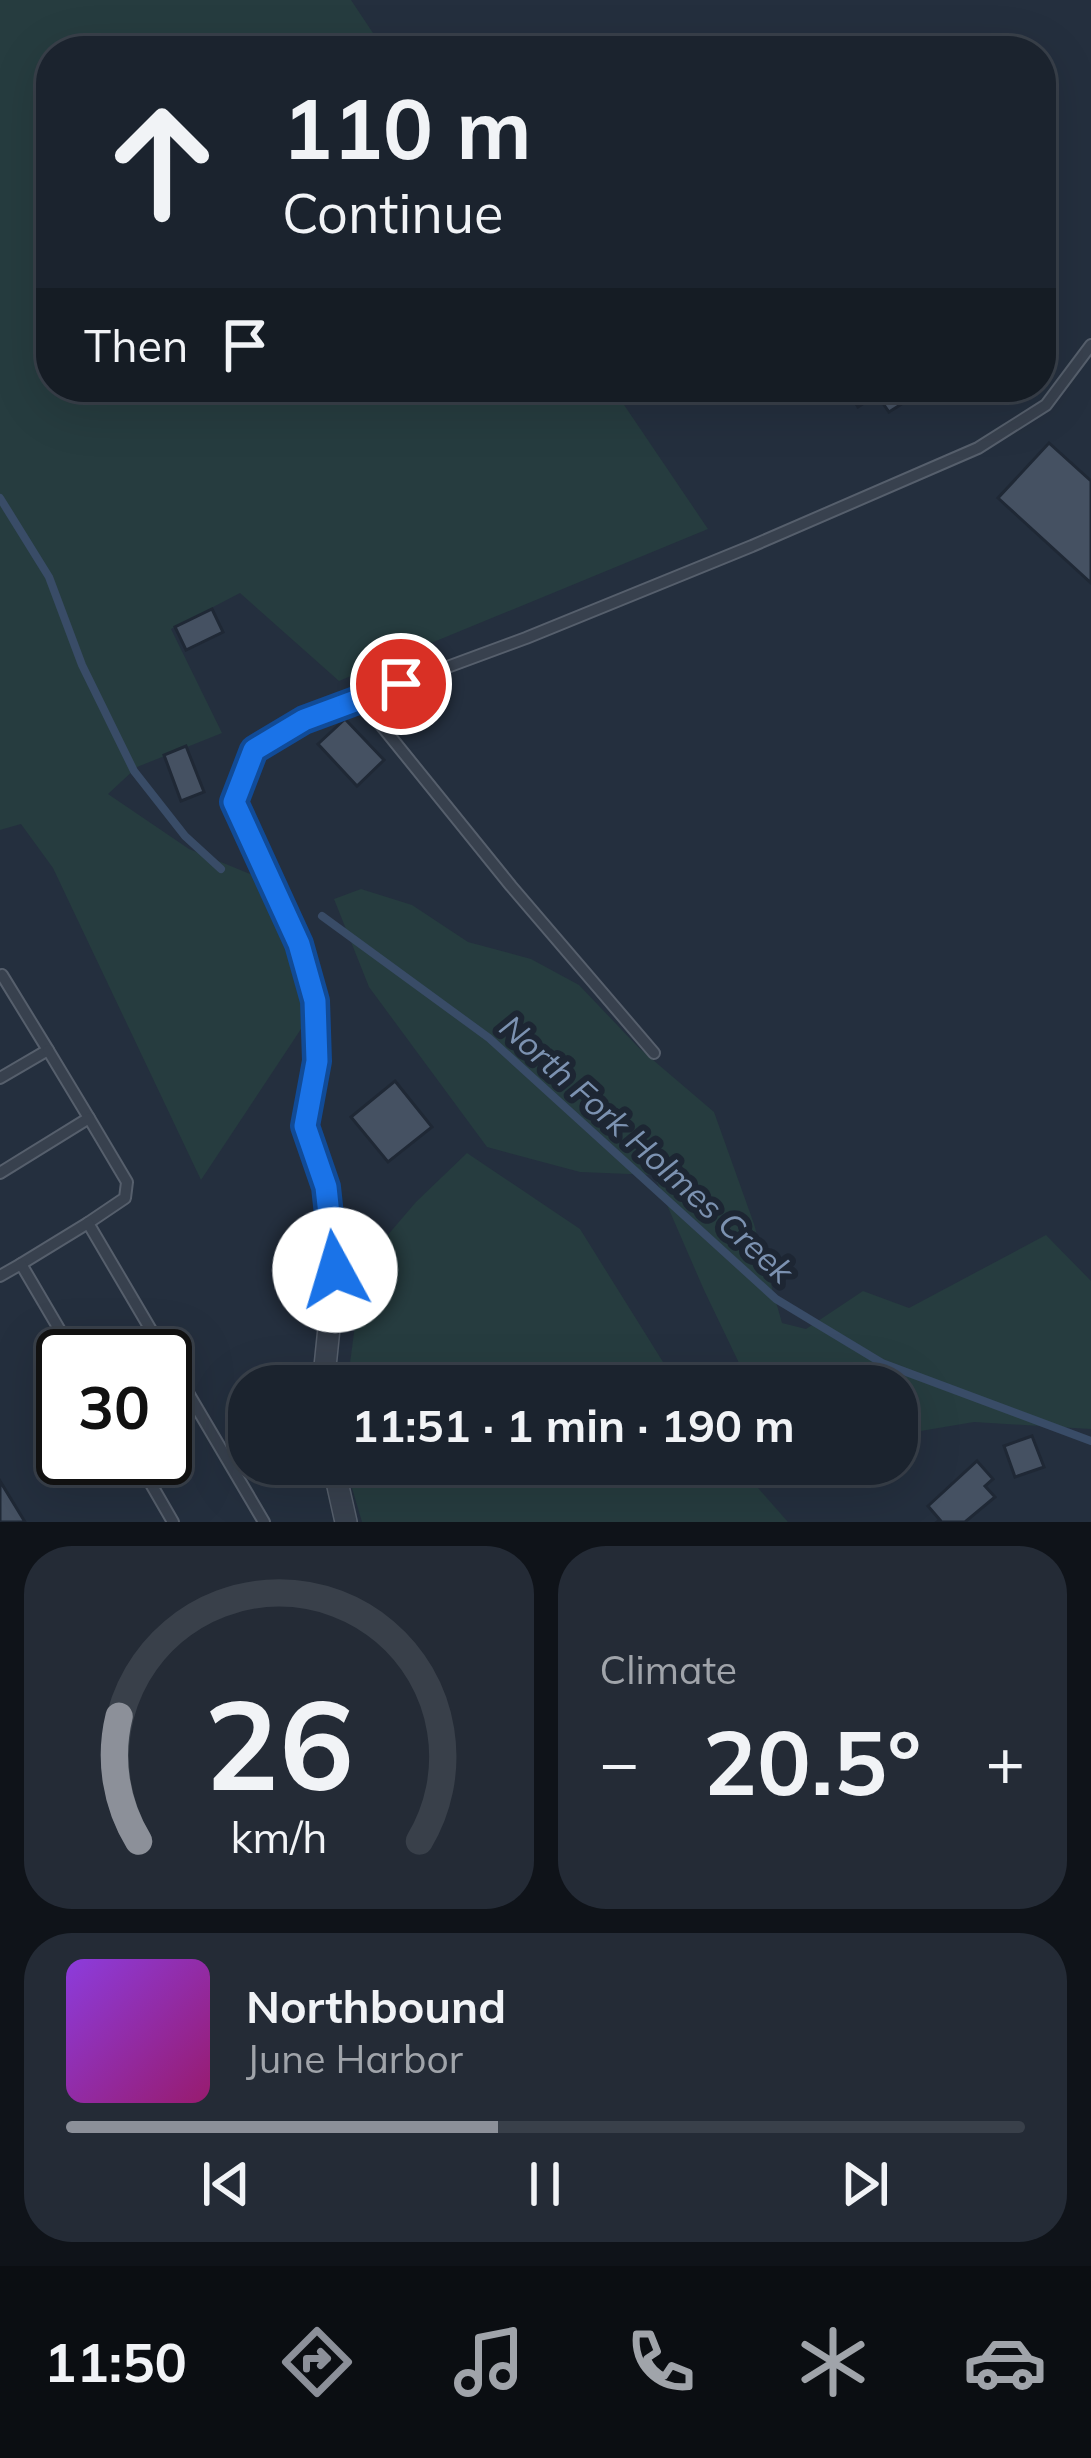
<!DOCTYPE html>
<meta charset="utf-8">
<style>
:root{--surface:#1b232e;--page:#242b36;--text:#f1f3f6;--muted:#a0a4aa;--line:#39404a;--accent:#8c9099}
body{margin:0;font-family:Mulish,sans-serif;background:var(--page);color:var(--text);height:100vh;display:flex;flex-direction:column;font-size:45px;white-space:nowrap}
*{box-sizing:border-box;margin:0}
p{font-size:39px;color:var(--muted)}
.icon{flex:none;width:66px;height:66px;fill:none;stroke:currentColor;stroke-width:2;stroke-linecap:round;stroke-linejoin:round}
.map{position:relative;height:1522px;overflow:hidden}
.panel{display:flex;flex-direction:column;gap:24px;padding:24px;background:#0f1319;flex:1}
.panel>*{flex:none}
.top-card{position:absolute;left:36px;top:36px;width:1020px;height:366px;border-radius:48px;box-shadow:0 12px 48px #0002,0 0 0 3px var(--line);background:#1b232e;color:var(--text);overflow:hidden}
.speed{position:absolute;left:36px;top:1329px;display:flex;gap:24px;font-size:60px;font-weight:700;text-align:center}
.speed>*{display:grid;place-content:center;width:156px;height:156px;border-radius:50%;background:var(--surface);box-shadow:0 12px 48px #0002,0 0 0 3px var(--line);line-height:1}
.speed .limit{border:6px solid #111;border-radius:18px;background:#fff;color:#111}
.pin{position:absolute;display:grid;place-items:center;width:102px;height:102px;color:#fff;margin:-51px;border:6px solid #fff;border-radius:50%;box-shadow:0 3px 12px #0007}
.me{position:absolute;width:132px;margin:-66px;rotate:354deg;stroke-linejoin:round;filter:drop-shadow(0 0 9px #0008)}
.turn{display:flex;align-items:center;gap:42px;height:252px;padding:0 48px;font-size:54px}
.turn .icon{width:156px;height:156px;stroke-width:2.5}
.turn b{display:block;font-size:84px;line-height:102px}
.then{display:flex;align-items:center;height:114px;padding:0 48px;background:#0003;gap:24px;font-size:45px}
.big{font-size:90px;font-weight:700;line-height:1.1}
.panel .card{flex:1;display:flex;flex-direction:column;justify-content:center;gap:18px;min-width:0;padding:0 42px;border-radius:48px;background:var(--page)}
.panel .dial{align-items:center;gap:0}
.dial svg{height:312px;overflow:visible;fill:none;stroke:var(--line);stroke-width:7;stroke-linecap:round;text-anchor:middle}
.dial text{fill:var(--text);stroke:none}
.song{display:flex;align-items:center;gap:36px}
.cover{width:144px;height:144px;border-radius:18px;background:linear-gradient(135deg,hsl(270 70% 55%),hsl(320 70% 35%))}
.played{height:12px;border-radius:6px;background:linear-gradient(90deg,var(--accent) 45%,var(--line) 45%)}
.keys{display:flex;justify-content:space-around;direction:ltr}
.heat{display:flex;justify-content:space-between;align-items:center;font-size:66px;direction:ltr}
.panel .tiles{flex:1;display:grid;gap:24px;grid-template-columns:1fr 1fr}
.card:last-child{grid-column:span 2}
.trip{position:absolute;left:228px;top:1365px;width:690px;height:120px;border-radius:48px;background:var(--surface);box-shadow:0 12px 48px #0002,0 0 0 3px var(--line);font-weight:700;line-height:120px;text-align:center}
.dock{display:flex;height:192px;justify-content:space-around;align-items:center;background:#0b0e12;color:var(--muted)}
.dock .icon{width:84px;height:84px}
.dock .active{color:var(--accent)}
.dock b{font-size:54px;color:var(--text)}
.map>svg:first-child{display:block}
.green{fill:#263c3f}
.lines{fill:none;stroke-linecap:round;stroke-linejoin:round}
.stream{stroke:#394c67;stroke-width:8}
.building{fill:#455162;stroke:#1f2835;stroke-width:3}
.lane-casing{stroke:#565f6c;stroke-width:14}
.street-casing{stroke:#565f6c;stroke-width:24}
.lane{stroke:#38414e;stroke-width:10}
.street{stroke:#38414e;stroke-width:21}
.route-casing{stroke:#114b97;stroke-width:30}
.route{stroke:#1a73e8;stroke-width:21}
.labels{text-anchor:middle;stroke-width:12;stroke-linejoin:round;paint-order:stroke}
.water-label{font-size:33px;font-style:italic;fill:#7c92b1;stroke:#1d2633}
</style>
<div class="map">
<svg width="1091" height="1522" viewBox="0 0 1091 1522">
<rect width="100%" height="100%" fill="#242f3e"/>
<g class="green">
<path d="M0,0H351L385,51H51V387H612L708,529L339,681L240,593L171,629L222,733L137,767L108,794L189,849L255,876L292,946L301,1004V1029L201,1180L53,868L21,824L0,830Z"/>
<path d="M361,889L412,905L468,942L531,959L579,985L639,1048L714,1112L754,1224L782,1323L806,1329L863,1291L909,1308L1046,1235L1091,1281V1429L974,1422L897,1435V1386H750L704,1290L654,1175L580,1172L487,1147L369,987L334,899Z"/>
<path d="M467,1153L580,1229L678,1386H347L363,1264L416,1202Z"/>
<path d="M345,1464H737L788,1522H362Z"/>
</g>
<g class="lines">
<g class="stream">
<path d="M0,498L49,577L82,665L134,771L185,836L221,869"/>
<path d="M322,916L489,1038L776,1299L882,1363L1091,1441"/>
</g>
</g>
<g class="building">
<path d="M846,387H919L922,391L889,412L877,395L858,407Z"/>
<path d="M1049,443L1091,481V583L998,498Z"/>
<path d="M212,609L223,632L186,650L175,627Z"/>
<path d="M345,719L384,760L357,786L318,744Z"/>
<path d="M186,746L204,792L181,801L164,755Z"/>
<path d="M395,1081L432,1127L388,1162L351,1117Z"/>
<path d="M1032,1436L1044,1467L1015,1477L1004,1446Z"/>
<path d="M977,1461L993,1479L985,1486L995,1497L965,1522H937L940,1520L928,1506Z"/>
<path d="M0,1481L25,1522H0Z"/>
</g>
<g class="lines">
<g class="lane-casing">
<g id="lane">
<path d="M360,699L511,886L654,1053"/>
<path d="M265,873L234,802L254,750L304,720L526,638L752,546L978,448L1046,405L1091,345"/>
<path d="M0,976L2,975L48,1050L0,1078"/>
<path d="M48,1050L89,1118"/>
<path d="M0,1173L89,1118L127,1182L125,1198L88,1223"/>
<path d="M21,1264L88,1223L264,1522"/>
<path d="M0,1276L21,1264L75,1356"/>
<path d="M136,1458L173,1522"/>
</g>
</g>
<g class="street-casing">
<g id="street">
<path d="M265,873L299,944L315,1001L317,1061L305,1126L326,1187L335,1270L323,1386"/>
<path d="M333,1464L346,1522"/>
</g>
</g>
<use href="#lane" class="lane"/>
<use href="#street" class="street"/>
</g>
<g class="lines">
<g class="route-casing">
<path id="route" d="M335,1270L326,1187L305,1126L317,1061L315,1001L299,944L234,802L254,750L304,720L401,684"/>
</g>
<use href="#route" class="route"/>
</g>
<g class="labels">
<g class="water-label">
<text transform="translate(647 1149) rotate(42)" y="12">North Fork Holmes Creek</text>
</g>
</g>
</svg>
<div class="speed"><div class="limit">30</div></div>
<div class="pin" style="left:401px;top:684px;background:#d93025"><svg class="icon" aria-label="arrive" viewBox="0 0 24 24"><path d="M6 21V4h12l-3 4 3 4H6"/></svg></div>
<svg class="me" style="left:335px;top:1270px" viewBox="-20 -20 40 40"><circle r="19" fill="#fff"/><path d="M0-13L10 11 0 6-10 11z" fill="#1a73e8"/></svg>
<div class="trip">11:51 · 1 min · 190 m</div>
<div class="top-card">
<div class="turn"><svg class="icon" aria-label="ahead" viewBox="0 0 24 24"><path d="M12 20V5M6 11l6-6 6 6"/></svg><div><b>110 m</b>Continue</div></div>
<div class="then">Then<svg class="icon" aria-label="arrive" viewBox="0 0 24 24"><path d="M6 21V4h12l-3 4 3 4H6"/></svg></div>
</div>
</div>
<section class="panel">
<div class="tiles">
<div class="card dial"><svg viewBox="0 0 100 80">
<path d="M14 69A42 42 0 1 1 86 69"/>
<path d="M14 69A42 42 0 0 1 9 37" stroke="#8c9099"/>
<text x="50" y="56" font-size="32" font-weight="700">26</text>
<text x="50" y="72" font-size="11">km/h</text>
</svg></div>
<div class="card"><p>Climate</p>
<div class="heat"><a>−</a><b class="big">20.5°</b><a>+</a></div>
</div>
<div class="card">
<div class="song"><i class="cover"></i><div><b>Northbound</b><p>June Harbor</p></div></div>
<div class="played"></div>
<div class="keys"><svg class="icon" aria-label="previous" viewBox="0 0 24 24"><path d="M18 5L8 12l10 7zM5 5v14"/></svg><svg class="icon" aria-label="pause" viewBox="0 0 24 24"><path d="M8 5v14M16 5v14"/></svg><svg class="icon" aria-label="next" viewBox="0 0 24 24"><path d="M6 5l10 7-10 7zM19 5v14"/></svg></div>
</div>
</div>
</section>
<nav class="dock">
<b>11:50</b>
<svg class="icon active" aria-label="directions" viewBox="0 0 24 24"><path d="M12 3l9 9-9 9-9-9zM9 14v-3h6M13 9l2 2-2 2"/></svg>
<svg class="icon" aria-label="music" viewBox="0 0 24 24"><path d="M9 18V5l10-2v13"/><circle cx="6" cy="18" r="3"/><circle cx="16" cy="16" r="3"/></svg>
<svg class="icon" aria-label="phone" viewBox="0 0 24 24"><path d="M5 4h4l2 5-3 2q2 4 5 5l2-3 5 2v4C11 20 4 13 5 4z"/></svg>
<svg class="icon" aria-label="climate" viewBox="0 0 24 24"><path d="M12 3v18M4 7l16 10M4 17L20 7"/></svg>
<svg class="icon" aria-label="car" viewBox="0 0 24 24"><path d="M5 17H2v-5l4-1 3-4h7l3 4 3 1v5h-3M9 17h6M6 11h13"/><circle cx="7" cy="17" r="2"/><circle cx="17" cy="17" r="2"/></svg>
</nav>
